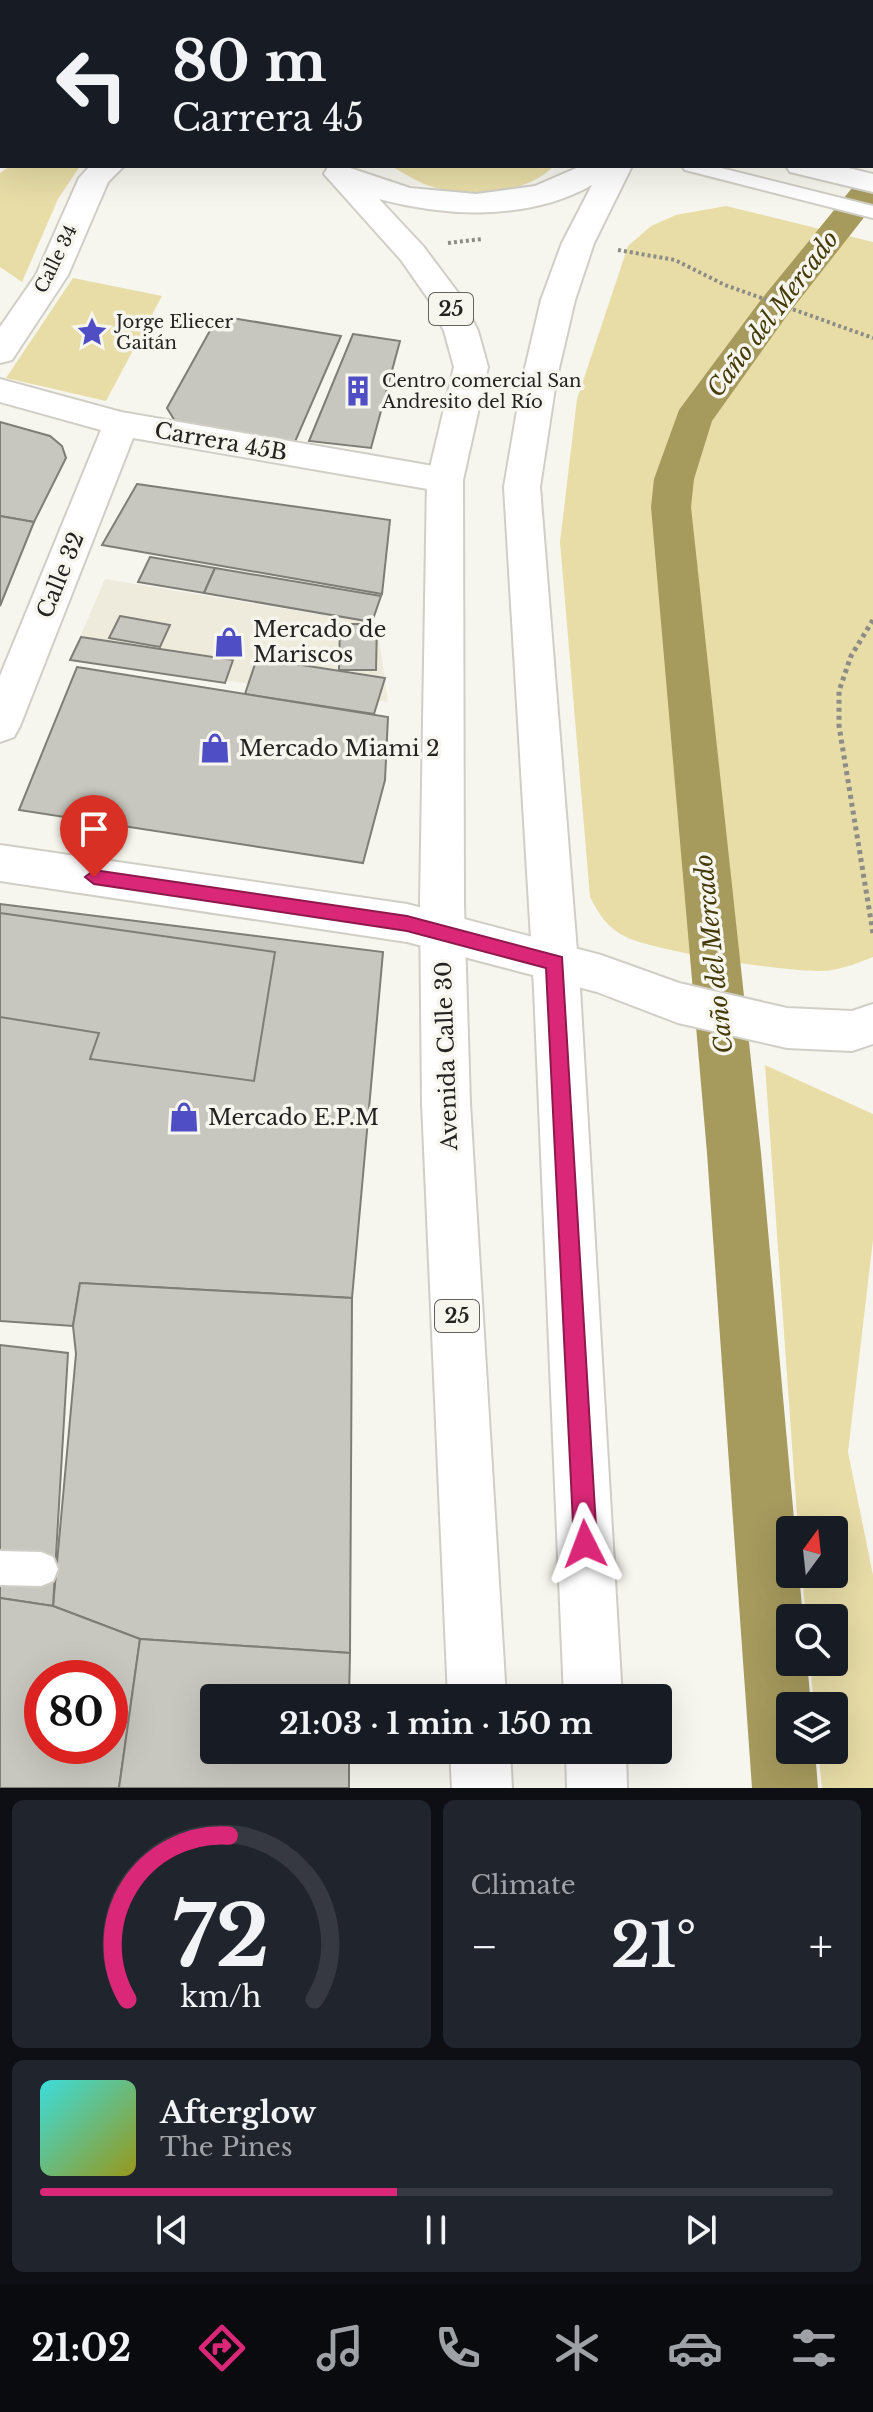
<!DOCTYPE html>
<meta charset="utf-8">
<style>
:root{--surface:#171b24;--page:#20242c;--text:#f1f3f6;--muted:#9ea1a6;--line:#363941;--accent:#db2777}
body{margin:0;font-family:"Libre Baskerville",serif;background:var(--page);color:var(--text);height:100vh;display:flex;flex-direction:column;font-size:30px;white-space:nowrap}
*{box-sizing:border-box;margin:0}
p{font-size:26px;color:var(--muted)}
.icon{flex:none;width:44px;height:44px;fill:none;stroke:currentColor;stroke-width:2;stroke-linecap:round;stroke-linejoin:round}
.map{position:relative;height:1788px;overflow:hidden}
.panel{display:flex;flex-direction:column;gap:12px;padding:12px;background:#0d0f14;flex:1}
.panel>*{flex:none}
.top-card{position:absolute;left:0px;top:0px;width:874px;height:168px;box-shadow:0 8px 32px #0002;background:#171b24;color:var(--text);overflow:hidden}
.needle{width:52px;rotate:15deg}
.fabs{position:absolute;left:776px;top:1516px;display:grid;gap:16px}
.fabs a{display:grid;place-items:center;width:72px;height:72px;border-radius:8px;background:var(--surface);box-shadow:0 8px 32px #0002;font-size:40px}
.speed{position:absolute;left:24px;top:1660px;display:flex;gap:16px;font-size:40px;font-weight:700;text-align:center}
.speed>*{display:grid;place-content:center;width:104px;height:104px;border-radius:50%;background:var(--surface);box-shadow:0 8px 32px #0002;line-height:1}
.speed .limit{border:12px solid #d22;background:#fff;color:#111}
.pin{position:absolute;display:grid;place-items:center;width:68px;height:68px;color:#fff;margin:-82px -34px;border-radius:50% 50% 50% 0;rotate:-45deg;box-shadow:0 0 8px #0007}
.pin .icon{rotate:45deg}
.me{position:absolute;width:88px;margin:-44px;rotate:357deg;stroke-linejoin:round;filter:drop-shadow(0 0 6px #0008)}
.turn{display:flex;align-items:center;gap:28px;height:168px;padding:0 40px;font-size:36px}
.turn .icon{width:104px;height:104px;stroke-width:2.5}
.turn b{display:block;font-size:56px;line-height:68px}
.big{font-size:60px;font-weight:700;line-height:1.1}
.panel .widget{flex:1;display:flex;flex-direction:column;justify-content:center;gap:12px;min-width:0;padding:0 28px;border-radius:12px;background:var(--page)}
.panel .dial{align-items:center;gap:0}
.dial svg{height:208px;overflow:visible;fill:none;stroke:var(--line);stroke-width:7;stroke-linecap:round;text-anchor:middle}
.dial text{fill:var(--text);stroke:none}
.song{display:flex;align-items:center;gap:24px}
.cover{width:96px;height:96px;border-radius:12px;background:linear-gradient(135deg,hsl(180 70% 55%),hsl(60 70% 35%))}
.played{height:8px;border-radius:4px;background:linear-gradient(90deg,var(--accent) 45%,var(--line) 45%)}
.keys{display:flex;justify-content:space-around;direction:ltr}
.heat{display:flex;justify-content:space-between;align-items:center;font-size:44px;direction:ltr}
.panel .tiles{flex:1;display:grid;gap:12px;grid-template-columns:1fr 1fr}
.widget:last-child{grid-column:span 2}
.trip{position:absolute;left:200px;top:1684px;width:472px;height:80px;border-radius:8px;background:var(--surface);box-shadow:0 8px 32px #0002;font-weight:700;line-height:80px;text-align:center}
.tab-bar{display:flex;height:128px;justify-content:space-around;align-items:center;background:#090b0e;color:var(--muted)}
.tab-bar .icon{width:56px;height:56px}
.tab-bar .selected{color:var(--accent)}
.tab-bar b{font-size:36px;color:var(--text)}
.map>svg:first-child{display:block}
.built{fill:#eeebdc}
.green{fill:#e8dda7}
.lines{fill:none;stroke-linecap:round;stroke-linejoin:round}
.canal{fill:#a69a5d;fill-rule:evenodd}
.building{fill:#c8c7bf;stroke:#7e7d76;stroke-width:2;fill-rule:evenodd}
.service-casing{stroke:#d0cec7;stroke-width:4}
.minor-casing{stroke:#d0cec7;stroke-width:4}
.tertiary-casing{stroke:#d0cec7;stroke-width:4}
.primary-casing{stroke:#d0cec7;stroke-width:4}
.trunk-casing{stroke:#d0cec7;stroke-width:4}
.path-far1{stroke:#8d8c87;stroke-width:4;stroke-dasharray:3 3;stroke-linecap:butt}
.path{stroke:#8d8c87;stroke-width:5;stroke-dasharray:4 4;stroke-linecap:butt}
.service{fill:#fff;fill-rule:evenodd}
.minor{fill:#fff;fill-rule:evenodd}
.tertiary{fill:#fff;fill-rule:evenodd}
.primary{fill:#fff;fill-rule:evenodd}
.trunk{fill:#fff;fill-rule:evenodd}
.route{fill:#db2777;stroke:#8e194d;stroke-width:2}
.labels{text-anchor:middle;stroke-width:7;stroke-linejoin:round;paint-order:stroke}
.far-street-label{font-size:18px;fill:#242321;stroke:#f7f6ee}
.far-poi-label{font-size:18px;fill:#242321;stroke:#f7f6ee;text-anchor:start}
.shield{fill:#f7f6ee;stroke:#63625e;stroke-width:2}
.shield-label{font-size:20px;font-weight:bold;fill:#242321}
.street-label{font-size:22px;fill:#242321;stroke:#f7f6ee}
.poi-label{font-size:22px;fill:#242321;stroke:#f7f6ee;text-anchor:start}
.water-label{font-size:24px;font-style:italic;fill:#453b08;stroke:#f7f6ee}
</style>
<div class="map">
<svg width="873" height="1788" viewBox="0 0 873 1788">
<rect width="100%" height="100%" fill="#f7f6ee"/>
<path class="built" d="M105,579L377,624L388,702L70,660Z"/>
<g class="green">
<path d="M10,166H80L58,199L22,282L0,267V173Z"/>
<path d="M391,166H554C524,196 462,199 424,184C413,179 402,172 391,166Z"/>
<path d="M726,206L873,242V957C860,962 846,968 832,970C802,976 654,951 626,937C608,928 599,915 590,897L560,542L577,399L628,246L651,226L676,215Z"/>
<path d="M73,278L162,296L106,401L6,378Z"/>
<path d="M765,1065L873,1114V1240L848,1452L873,1575V1788H822L818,1750H834V1706H814L810,1662H834V1618H806L802,1574H834V1530H798Z"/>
</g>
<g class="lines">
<path class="canal" d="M873,174V206L786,317L712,421L694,479L691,507L761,1153L795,1530H790V1574H799L803,1618H790V1662H807L811,1706H790V1750H815L818,1788H752L707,1153L651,507L654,479L679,410L760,301L861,177Z"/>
</g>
<g class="building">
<path d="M0,0L94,2H2L0,123Z"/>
<path d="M232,318L341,336L294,444L181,431L167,408L212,327Z"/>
<path d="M353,334L400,341L371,448L309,441Z"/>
<path d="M0,422L50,436L62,446L66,458L34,522L0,516Z"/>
<path d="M137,484L390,520L382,594L102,545Z"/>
<path d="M0,516L34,522L0,606Z"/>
<path d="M150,557L215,568L204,593L138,582Z"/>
<path d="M215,568L381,596L372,622L204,593Z"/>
<path d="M120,616L170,625L160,647L109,638Z"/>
<path d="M340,624H377L376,670H339Z"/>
<path d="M81,637L233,660L225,683L70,660Z"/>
<path d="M257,658L385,678L374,714L245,694Z"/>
<path d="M77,667L388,717L385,780L363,863L19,810Z"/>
<path d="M0,904L383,952L352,1298L80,1283L73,1326L0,1321Z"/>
<path d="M0,913L275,952L254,1081L90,1059L99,1033L0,1017Z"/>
<path d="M80,1283L352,1298L350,1653L140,1639L53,1606L76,1354L73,1326Z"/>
<path d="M0,1345L68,1353L53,1606L0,1598Z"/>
<path d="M0,1598L53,1606L140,1639L119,1788H0ZM42,1678H110V1746H42Z"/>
<path d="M140,1639L350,1653L349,1698H214V1750H349V1788H119Z"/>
</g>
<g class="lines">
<g class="service-casing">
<g id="service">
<path d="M195,0H235L234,2Z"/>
<path d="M239,0H261L262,2H240Z"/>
<path d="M682,166H713L873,206V218L685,170Z"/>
<path d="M0,1551L41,1552L53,1557L58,1569L53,1581L41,1586L0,1585Z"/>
</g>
</g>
<g class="minor-casing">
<g id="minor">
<path d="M0,379L121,412L445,468L458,471L463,480L458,489L445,492L133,438L20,726L14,737L0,742V676L101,430L0,402Z"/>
<path d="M0,845L407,904L601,955L679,983L787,1008L852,1011L873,1004V1044L852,1051L787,1048L678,1023L597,992L407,942L0,881Z"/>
</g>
</g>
<g class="tertiary-casing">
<g id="tertiary">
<path d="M0,140H2L0,159Z"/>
<path d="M90,166H124L108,182L68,275L12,360L0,363V327L36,275L79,178Z"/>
</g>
</g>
<g class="primary-casing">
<g id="primary">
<path d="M152,0H186L188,2H154Z"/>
<path d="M195,0H223L224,2H196Z"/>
<rect x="872" y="133" width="1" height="18"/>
<path d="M786,166H840L873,174V192L790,172Z"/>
</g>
</g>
<g class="trunk-casing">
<g id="trunk">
<path d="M547,0H575L577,2H549Z"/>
<path d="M344,166L410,188L476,194L535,186L581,166H632L594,243L575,300L556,381L540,487L580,989L622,1698H564L534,989L504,487L522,381L541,300L562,243L592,185C528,221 447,217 379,199L423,246L462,298L478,331L488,367L463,480L464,903L470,1103L506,1698H448L422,1103L420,903L427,480L454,367L444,331L429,300L401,260L324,174L328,167Z"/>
<path d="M450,1750H510L512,1788H452Z"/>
<path d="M566,1750H626L627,1788H567Z"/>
</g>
</g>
<g class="path-far1">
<path d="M621,0L624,2"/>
<path d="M724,0L731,2"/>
<path d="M448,243L482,239"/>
<path d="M618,250L675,260L725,285L873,338"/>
</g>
<path class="path" d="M873,620L851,656L839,691V726L873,933"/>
<use href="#service" class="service"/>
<use href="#minor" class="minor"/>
<use href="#tertiary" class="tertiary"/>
<use href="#primary" class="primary"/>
<use href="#trunk" class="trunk"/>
</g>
<path class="route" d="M94,870L407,916L562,957L597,1544L593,1552L585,1555L577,1552L574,1544L546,968L407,931L94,884L85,877Z"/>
<defs>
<g id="sight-bare" transform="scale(2.4)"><path d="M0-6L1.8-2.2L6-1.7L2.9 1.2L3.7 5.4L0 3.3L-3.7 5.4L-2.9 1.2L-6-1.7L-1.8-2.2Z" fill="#504ec5" stroke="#f7f6ee" stroke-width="2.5" paint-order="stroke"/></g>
<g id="building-bare" transform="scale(2.4)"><path d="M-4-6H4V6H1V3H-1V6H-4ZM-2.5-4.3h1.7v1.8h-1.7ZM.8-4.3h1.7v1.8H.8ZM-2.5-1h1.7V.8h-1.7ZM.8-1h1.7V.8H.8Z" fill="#504ec5" stroke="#f7f6ee" stroke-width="2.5" paint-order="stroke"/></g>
<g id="shop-bare" transform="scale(2.4)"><path d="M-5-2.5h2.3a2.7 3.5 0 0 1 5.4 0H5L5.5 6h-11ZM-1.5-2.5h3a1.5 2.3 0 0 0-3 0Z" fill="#504ec5" stroke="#f7f6ee" stroke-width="2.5" paint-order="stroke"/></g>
</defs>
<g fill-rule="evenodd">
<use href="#sight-bare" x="92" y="332"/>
<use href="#building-bare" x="358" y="391"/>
<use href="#shop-bare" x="229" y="642"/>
<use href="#shop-bare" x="215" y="748"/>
<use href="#shop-bare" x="184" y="1117"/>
</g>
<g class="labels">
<g class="far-street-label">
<text transform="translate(56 259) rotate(-64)" y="6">Calle 34</text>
</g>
<g class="far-poi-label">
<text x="116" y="328">Jorge Eliecer<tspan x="116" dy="21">Gaitán</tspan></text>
<text x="382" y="387">Centro comercial San<tspan x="382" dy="21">Andresito del Río</tspan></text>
</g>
<g class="shield">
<rect x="429" y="293" width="44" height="32" rx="6"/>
<rect x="435" y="1300" width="44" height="32" rx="6"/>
</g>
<g class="shield-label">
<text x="451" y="316">25</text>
<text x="457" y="1323">25</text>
</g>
<g class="street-label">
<text transform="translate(221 441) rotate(10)" y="8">Carrera 45B</text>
<text transform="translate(60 575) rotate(-68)" y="8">Calle 32</text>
<text transform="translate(446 1056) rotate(-92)" y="8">Avenida Calle 30</text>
</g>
<g class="poi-label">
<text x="253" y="637">Mercado de<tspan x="253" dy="25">Mariscos</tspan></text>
<text x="239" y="756">Mercado Miami 2</text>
<text x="208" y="1125">Mercado E.P.M</text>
</g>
<g class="water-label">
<text transform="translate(773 314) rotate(-53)" y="8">Caño del Mercado</text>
<text transform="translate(714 954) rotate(-96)" y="8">Caño del Mercado</text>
</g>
</g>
</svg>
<div class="fabs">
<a><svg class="needle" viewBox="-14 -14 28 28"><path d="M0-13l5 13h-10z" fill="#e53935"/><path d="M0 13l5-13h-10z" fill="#9ea1a6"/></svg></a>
<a><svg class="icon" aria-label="search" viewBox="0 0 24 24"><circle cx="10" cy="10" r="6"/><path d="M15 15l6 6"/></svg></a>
<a><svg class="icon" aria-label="layers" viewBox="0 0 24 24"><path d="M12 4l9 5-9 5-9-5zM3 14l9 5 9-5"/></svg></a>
</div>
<div class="speed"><div class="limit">80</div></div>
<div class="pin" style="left:94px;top:877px;background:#d93025"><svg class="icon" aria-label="arrive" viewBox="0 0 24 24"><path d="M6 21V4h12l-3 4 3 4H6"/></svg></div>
<svg class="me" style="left:585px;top:1544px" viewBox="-20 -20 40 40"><path d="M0-17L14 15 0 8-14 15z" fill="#db2777" stroke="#fff" stroke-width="4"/></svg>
<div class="trip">21:03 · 1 min · 150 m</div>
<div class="top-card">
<div class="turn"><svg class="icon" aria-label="left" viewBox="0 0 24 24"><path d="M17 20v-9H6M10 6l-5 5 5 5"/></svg><div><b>80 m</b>Carrera 45</div></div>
</div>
</div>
<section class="panel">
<div class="tiles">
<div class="widget dial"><svg viewBox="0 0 100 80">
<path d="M14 69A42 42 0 1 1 86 69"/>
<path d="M14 69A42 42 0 0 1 53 6" stroke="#db2777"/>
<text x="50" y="56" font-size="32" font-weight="700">72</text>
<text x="50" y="72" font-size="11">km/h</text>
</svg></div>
<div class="widget"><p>Climate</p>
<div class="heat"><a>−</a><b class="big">21°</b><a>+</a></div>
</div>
<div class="widget">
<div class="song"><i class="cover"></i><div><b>Afterglow</b><p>The Pines</p></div></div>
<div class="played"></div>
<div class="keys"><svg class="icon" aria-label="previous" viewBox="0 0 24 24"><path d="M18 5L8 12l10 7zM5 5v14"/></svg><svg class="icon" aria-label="pause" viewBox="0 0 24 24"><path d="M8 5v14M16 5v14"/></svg><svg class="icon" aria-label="next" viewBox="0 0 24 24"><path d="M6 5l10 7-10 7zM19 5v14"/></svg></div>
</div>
</div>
</section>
<nav class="tab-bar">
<b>21:02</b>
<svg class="icon selected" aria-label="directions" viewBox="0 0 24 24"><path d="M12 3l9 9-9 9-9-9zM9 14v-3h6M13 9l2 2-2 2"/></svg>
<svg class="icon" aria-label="music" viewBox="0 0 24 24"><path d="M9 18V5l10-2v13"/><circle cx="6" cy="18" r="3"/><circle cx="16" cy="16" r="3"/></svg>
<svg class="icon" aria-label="phone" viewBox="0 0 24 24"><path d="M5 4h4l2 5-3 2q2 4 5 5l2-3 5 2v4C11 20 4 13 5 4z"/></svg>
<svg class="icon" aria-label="climate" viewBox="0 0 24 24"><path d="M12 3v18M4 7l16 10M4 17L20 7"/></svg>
<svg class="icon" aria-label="car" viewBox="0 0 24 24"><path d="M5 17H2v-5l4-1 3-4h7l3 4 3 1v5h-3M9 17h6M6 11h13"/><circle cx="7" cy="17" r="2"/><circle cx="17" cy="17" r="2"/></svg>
<svg class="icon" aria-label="filters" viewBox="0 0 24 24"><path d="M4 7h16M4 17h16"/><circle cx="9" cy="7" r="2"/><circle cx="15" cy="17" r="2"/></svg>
</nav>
